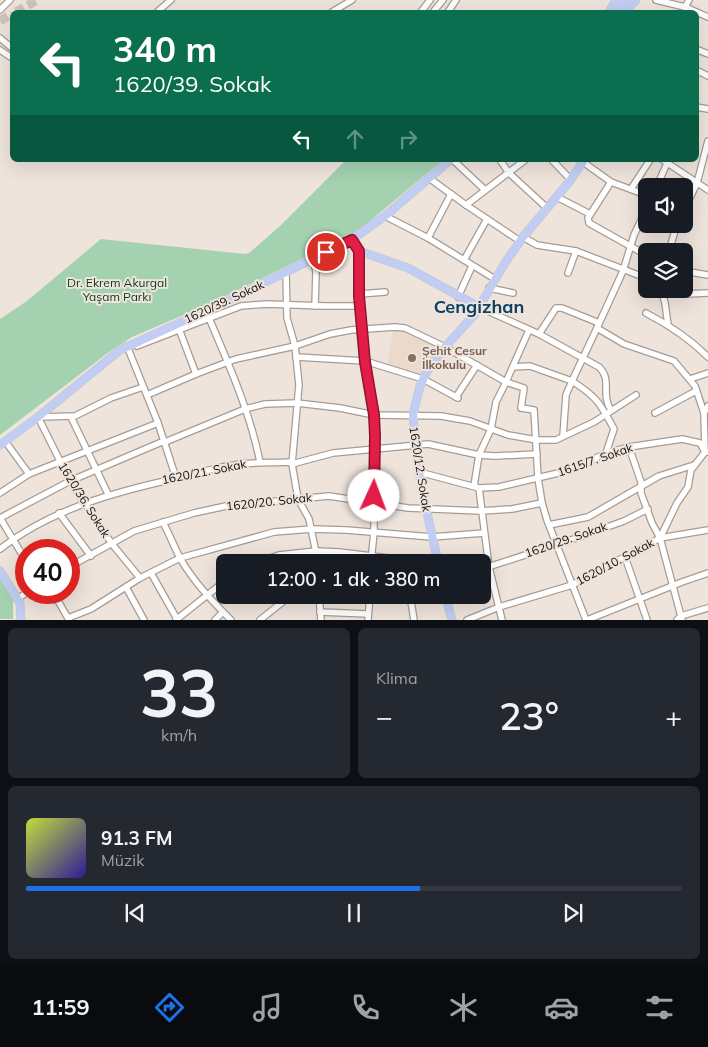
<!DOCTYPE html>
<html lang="tr">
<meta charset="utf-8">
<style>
:root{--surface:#171b24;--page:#242831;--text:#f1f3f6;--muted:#9ea1a6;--line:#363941;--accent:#1a73e8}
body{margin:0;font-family:Mulish,sans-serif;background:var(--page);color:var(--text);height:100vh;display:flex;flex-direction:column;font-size:19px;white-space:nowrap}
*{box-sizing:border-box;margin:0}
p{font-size:16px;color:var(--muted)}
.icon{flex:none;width:28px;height:28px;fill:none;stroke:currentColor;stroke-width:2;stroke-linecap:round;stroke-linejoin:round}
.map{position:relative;height:620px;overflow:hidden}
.side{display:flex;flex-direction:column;gap:8px;padding:8px;background:#0d0f14;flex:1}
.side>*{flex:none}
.banner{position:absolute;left:10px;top:10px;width:689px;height:152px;border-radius:8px;box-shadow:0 5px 20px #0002;background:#0b6e4f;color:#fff;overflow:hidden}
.buttons{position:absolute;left:638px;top:178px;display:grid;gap:10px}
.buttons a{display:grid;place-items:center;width:55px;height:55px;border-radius:8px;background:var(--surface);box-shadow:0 5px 20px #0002;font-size:25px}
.speed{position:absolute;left:15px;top:539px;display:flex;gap:10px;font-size:25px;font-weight:700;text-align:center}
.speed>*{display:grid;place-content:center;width:65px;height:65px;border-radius:50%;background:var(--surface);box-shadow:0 5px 20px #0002;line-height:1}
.speed .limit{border:8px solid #d22;background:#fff;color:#111}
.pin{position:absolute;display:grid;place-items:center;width:42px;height:42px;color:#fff;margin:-21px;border:2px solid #fff;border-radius:50%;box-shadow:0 1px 5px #0007}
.me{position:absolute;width:55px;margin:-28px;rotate:2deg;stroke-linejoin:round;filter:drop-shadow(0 0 4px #0008)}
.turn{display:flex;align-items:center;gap:18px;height:105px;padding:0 20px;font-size:22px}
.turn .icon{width:65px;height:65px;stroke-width:2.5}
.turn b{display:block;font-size:35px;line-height:42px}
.lanes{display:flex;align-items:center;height:48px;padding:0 20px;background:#0003;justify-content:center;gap:25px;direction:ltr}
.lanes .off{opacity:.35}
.big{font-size:38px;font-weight:600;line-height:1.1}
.side .tile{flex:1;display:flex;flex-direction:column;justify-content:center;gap:8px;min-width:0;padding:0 18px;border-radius:8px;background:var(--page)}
.side .dial{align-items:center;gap:0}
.dial b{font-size:65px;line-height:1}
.song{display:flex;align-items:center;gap:15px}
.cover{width:60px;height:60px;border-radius:8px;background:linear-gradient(135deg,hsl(70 70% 55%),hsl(250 70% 35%))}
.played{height:5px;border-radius:2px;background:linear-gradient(90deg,var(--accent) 60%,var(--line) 60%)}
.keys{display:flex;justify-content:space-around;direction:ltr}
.heat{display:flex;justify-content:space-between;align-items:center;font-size:28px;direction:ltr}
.side .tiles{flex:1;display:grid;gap:8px;grid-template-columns:1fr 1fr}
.tile:last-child{grid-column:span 2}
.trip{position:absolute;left:216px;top:554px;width:275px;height:50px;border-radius:8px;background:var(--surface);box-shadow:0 5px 20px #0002;font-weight:600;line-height:50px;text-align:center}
.tab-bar{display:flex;height:80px;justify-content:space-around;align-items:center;background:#090b0e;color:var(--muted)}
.tab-bar .icon{width:35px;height:35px}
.tab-bar .selected{color:var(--accent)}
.tab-bar b{font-size:22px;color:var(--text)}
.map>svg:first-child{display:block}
.built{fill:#ebdacc}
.green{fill:#a4d1b0}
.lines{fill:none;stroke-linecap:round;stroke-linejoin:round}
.highway-tunnel{stroke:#cec4bd;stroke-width:9;stroke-dasharray:9 4.5;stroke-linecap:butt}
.minor-casing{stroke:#a69c94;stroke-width:8}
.major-casing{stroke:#c7c6c5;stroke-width:9}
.minor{stroke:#fff;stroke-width:5.5}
.major{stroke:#c1cdf3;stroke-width:8}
.route-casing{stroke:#92132f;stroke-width:12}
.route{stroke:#e11d48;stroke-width:9}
.education-dot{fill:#8d6e63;stroke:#efe4dc;stroke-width:2}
.labels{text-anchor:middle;stroke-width:4;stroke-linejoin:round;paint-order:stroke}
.park-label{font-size:12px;fill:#023b1b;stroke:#efe4dc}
.street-label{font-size:12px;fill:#14110e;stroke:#efe4dc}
.education-label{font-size:12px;font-weight:bold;fill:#785e54;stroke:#efe4dc;text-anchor:start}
.district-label{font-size:18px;font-weight:bold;fill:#0e4164;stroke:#efe4dc}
</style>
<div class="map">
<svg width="708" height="620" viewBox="0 0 708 620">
<rect width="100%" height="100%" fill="#efe4dc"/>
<path class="built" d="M393,330H404L427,340L441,349L422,377L387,367Z"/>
<g class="green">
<path d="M346,160H443L364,226L347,237L207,305L132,337L109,352L0,435V319L27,301L101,239L245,254L249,253L280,226Z"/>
<path d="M0,579L13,599V619H1L0,618Z"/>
</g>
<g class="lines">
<g class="highway-tunnel">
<path d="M16,12L37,0"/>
<path d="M0,21L12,14"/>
</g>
<g class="minor-casing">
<g id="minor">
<path d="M656,0L685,7L708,17"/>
<path d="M685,7L689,0"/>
<path d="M0,10L10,0"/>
<path d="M157,12L171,0"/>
<path d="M332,12L352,0"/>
<path d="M421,12L430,0"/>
<path d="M433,12L443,0"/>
<path d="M448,12L456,0"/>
<path d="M0,38L12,48"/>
<path d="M696,49L708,54"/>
<path d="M0,50L12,58"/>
<path d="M696,70L708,76"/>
<path d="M696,107L708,109"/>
<path d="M453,160L485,190"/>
<path d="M500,160L509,173L547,208"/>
<path d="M552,160L571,180"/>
<path d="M663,160L708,190"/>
<path d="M583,162L611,182L646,195"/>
<path d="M429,178L466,205L520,241"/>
<path d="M611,182L588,218L589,223L646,255"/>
<path d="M657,186L668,161"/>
<path d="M631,189L650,160"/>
<path d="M557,197L590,214"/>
<path d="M466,205L525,160"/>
<path d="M646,210L634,235L623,271L597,328L624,344L674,361L695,386L704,413"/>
<path d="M684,210L697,183L708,141"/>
<path d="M385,216L428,238L495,279"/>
<path d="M523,237L537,245L576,251L646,278"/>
<path d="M428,238L451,194"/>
<path d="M359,251V296L365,361L373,404L375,436L374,450V532L371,562"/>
<path d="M669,251L677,224"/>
<path d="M313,258L316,272L315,306"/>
<path d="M464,260L487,219"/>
<path d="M684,271L708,275"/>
<path d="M286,272L287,318L295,346L299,385L292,464L298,499L309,519L318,562"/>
<path d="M568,273L576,251"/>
<path d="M489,288L513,293"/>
<path d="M660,289L686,294L708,293"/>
<path d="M661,289L665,303L668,325"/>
<path d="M359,294L385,292"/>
<path d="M458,297L472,266"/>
<path d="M479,307L539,334L599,367C613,381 600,393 611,410"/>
<path d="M646,313C669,325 689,338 708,357"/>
<path d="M209,318C229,365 250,412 260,462"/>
<path d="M179,329L196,374"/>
<path d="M539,334L556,308H562L599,323"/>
<path d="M127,346L158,423L176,478"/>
<path d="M137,346L241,306L267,304L325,306H360"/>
<path d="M296,357L365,361L423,379L458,398"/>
<path d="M513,367L530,366L572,381L597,328"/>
<path d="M690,379L708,373"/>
<path d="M147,395L196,374L236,359L295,346L330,334L351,330L395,327L405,328L445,347L506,382L529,330"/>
<path d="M456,397L477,365"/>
<path d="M655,413L696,391"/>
<path d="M71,417L108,494"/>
<path d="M563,436L566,395L572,381C597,397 600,403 614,429L606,453"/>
<path d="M5,441L29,474"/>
<path d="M165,442L245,409L265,404L297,403L340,408L374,415L441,416L470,421L508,435L537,440H556L594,422L636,395"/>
<path d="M629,447L641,482V493L652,523L660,538"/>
<path d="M419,472L479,488L499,487L571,470L606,453L629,447L682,439L700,443L705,452H708"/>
<path d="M474,486L479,455L491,429L496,402L506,382L524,388L521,408L534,410L538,478L542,503L547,520L586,620"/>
<path d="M479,488L489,567L502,620"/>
<path d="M0,493L29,474L158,423"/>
<path d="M59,513L91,556"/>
<path d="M163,522C169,534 174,546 180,558C193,581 212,601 231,620"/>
<path d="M549,525L588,517L659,476L694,465"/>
<path d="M0,549C52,509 114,492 178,478C199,473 220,466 241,464C257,462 274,463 290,462L292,464L333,453L428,444L479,455L495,456L537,454"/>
<path d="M625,557L647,620"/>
<path d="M26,561L0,518L70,481L164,441"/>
<path d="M258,562L279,555L316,551L339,552L422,562"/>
<path d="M69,567L134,531L194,513L226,506L329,496L408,508L481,511L512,509L542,503"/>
<path d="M482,569L568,541L624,521L648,509"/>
<path d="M151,573L177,619"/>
<path d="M140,578L112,544L70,481L38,417L75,416L111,398L143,387"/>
<path d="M126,587L144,620"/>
<path d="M53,592L69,620"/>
<path d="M319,595L321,620"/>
<path d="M410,595L414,620"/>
<path d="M17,599L28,592"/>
<path d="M320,612L368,614"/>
<path d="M68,618L91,609L140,578L180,558L274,532L312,529L346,530L432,537L484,533"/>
<path d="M176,620L225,581"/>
<path d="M215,620L223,612"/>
<path d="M260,620L285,600L299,595"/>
<path d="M368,620L370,595"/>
<path d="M467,620L499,607L572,585L660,538L708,530"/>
<path d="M587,620L682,582L708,573"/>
<path d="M677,620L681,616L708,608"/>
<path d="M682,620L660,538L677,503L688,487L691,470L705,452L704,413L708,406"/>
</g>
</g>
<g class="major-casing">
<g id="major">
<path d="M625,11L636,0"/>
<path d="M609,12L616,0"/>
<path d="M616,12L624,0"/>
<path d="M351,240L359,251L408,268L479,307"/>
<path d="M0,445L38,417L120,350L223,303L351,240L385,216L450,160"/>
<path d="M438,562L422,490L415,445L413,414L420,386L426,373L445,347L475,314L505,263L523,237L569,182L584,160"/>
<path d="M0,571L20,603L21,620"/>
<path d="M445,595L452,620"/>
</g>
</g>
<use href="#minor" class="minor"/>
<use href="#major" class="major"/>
</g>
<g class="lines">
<g class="route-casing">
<path id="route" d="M326,252L352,240L359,251V296L365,362L374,415L375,436L374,496"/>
</g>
<use href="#route" class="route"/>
</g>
<circle class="education-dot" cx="412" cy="358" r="5"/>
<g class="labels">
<g class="park-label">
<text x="117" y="287">Dr. Ekrem Akurgal<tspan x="117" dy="14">Yaşam Parkı</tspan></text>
</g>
<g class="street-label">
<text transform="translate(224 302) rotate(-25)" y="4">1620/39. Sokak</text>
<text transform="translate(595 460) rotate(-19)" y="4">1615/7. Sokak</text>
<text transform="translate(420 469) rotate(81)" y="4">1620/12. Sokak</text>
<text transform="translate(204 472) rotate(-11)" y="4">1620/21. Sokak</text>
<text transform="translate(84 500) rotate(58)" y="4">1620/36. Sokak</text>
<text transform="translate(269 502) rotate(-6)" y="4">1620/20. Sokak</text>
<text transform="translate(566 540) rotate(-19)" y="4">1620/29. Sokak</text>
<text transform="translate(615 562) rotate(-28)" y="4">1620/10. Sokak</text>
</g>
<g class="education-label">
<text x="422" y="355">Şehit Cesur<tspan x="422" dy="14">İlkokulu</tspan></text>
</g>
<g class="district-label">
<text x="479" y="313">Cengizhan</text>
</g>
</g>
</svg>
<div class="buttons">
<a><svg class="icon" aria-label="sound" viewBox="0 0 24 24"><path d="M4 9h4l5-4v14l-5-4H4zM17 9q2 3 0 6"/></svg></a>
<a><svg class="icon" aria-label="layers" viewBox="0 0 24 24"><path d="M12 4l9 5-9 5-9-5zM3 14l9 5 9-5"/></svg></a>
</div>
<div class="speed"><div class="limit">40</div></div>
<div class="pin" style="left:326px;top:252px;background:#d93025"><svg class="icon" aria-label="arrive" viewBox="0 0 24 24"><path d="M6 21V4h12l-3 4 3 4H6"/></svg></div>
<svg class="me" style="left:374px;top:496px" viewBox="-20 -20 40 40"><circle r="19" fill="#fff"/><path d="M0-13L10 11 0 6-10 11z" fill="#e11d48"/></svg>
<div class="trip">12:00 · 1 dk · 380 m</div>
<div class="banner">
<div class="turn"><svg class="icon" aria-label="left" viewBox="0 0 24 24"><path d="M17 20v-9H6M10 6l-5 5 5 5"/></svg><div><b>340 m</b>1620/39. Sokak</div></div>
<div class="lanes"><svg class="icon" aria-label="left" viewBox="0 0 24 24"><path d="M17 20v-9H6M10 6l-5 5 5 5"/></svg><svg class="icon off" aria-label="ahead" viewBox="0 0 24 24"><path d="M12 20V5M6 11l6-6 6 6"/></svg><svg class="icon off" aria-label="right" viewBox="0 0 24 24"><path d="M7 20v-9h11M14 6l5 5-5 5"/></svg></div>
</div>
</div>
<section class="side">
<div class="tiles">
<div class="tile dial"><b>33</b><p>km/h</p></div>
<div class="tile"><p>Klima</p>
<div class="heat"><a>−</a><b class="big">23°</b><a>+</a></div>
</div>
<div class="tile">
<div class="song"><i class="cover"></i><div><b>91.3 FM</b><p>Müzik</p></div></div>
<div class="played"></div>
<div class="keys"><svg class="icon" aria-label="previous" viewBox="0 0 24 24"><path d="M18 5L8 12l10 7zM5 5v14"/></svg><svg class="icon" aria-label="pause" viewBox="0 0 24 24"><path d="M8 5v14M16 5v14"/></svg><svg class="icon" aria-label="next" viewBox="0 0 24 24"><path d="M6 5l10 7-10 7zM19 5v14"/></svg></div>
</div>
</div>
</section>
<nav class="tab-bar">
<b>11:59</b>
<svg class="icon selected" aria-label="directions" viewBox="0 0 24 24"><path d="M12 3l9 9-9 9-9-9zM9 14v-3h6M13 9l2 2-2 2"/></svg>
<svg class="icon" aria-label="music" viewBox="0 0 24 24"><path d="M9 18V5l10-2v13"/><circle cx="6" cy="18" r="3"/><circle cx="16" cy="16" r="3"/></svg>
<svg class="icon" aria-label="phone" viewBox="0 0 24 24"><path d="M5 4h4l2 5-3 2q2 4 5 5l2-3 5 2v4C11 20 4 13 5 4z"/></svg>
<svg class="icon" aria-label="climate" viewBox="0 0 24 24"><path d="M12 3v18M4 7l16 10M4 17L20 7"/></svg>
<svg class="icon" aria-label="car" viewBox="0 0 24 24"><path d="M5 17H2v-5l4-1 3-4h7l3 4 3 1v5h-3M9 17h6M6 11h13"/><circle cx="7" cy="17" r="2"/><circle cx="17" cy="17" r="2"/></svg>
<svg class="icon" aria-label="filters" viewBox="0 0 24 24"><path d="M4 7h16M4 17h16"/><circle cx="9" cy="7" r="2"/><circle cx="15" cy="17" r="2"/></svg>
</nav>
